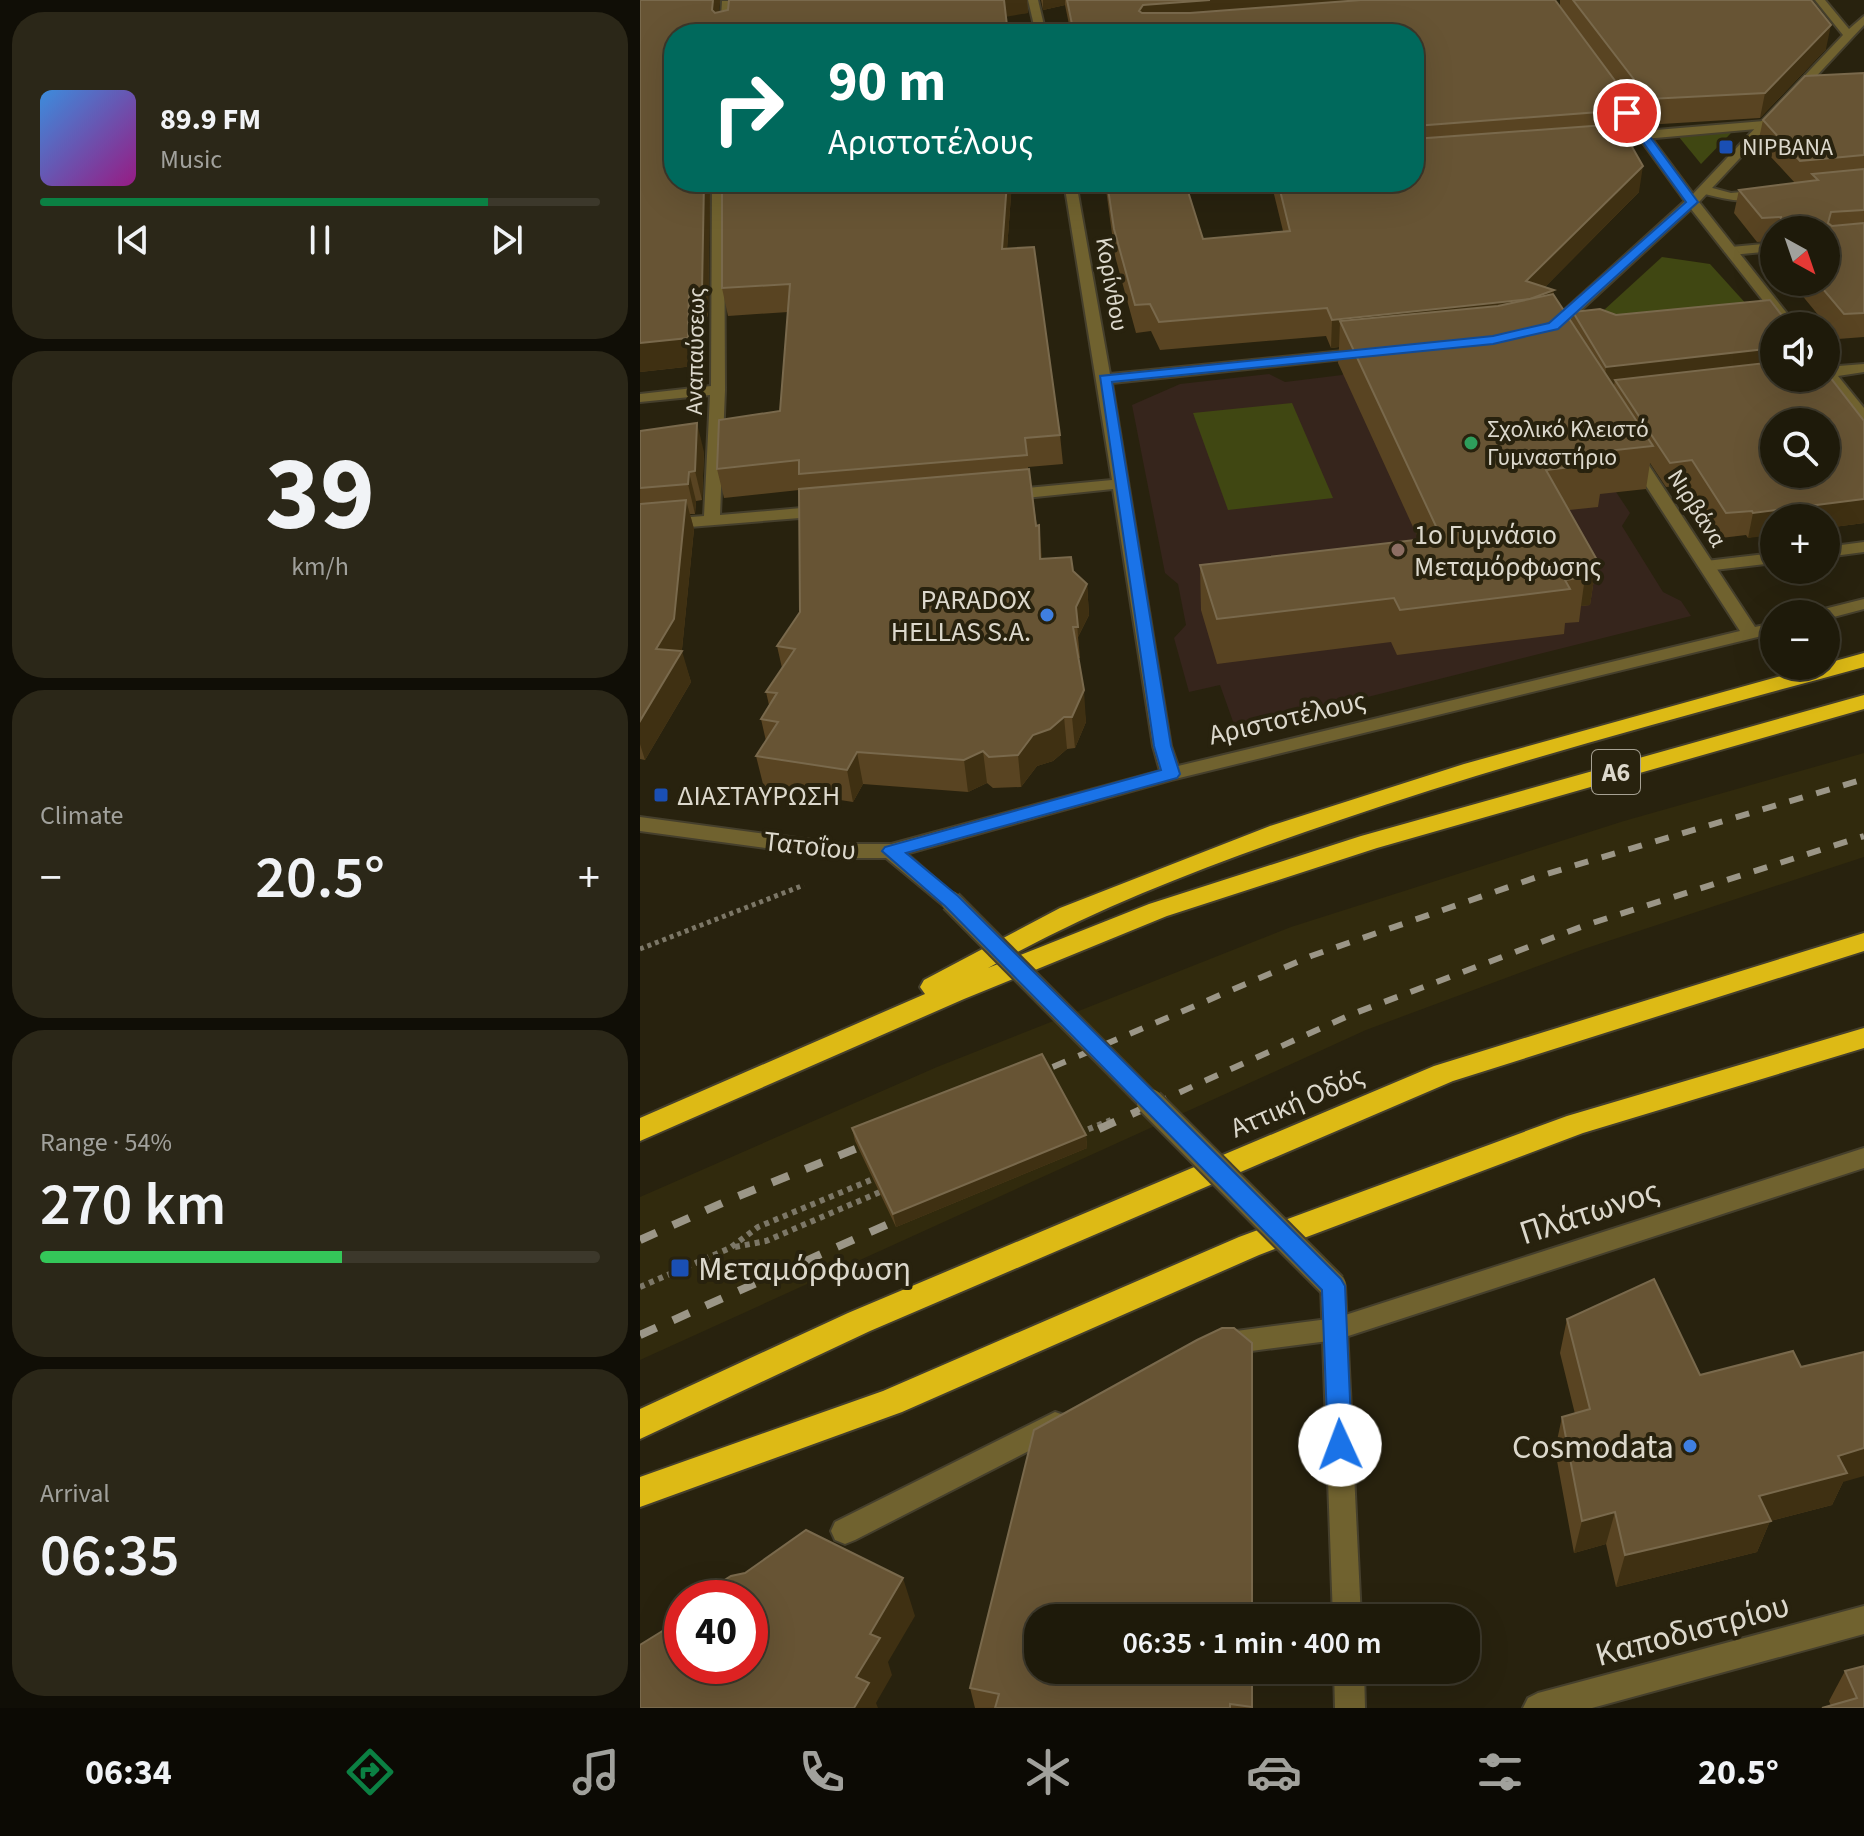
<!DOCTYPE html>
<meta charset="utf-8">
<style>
:root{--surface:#1e1a0a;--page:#2b2718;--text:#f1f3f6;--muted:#a1a19c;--line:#3c382b;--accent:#0b8043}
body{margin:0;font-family:"Source Sans 3",sans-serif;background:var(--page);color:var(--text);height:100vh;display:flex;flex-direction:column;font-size:30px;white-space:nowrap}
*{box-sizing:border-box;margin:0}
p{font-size:26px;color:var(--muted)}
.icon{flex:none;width:44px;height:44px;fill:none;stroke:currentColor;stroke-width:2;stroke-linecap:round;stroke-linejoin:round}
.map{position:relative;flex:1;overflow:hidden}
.panel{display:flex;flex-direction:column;gap:12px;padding:12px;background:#100e06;width:640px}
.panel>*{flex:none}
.top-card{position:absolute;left:24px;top:24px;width:760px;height:168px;border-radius:32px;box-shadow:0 8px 32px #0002,0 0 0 2px var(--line);background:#00695c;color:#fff;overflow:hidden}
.needle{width:52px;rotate:140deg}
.tools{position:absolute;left:1120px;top:216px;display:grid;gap:16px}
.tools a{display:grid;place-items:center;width:80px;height:80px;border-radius:50%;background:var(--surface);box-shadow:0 8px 32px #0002,0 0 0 2px var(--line);font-size:40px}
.speed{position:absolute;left:24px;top:1580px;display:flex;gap:16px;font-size:40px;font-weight:700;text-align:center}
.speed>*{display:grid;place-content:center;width:104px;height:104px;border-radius:50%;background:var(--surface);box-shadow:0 8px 32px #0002,0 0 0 2px var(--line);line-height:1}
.speed .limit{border:12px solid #d22;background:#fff;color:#111}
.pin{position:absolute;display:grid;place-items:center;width:68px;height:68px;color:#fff;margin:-34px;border:4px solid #fff;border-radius:50%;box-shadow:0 2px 8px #0007}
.me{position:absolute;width:88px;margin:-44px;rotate:358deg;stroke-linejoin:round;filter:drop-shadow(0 0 6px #0008)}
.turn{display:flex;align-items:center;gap:28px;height:168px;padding:0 32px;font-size:36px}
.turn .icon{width:104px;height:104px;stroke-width:2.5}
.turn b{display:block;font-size:56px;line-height:68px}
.big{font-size:60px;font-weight:600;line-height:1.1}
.panel .tile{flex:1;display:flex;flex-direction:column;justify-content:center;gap:12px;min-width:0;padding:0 28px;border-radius:32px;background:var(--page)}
.panel .dial{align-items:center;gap:0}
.dial b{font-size:104px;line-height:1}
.song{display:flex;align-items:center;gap:24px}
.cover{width:96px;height:96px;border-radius:12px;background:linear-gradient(135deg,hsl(210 70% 55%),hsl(310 70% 35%))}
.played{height:8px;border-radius:4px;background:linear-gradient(90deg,var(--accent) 80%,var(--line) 80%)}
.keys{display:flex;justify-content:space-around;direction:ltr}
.heat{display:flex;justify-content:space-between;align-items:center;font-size:44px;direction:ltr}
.charge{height:12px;border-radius:6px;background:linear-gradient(90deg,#34c759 54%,var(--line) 0)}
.trip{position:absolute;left:384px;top:1604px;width:456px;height:80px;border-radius:32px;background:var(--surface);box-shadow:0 8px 32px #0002,0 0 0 2px var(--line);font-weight:600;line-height:80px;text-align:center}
.menu{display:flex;height:128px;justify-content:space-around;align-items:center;background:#0c0a04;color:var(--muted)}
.menu .icon{width:56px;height:56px}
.menu .current{color:var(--accent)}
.menu b{font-size:36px;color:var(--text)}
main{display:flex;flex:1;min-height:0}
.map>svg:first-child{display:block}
.built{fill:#312a0d}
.education{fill:#36251c}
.green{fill:#404712}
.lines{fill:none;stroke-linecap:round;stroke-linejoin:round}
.service-casing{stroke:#453f2c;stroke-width:4}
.pedestrian-casing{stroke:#453f2c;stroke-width:4}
.minor-casing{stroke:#453f2c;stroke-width:4}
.tertiary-casing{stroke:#453f2c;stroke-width:4}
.motorway-casing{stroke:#453f2c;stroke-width:4}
.path-far1{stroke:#7c7767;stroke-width:5;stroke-dasharray:4 4;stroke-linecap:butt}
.path{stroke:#7c7767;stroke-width:6;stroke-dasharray:5 5;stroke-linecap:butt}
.service{fill:#70622f;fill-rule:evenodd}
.pedestrian{fill:#70622f;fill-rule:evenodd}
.minor{fill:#70622f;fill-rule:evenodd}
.tertiary{fill:#70622f;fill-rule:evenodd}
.motorway{fill:#ddba15;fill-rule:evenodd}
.rail-far1{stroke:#9b9687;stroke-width:6;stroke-dasharray:14 14;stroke-linecap:butt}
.rail{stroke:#9b9687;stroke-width:8;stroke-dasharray:18 18;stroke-linecap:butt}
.tertiary-bridge-far1-casing{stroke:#453f2c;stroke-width:24;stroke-linecap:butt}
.tertiary-bridge-casing{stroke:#453f2c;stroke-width:30;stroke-linecap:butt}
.tertiary-bridge-far1{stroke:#70622f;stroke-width:20}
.tertiary-bridge{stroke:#70622f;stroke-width:26}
.wall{fill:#594422}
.shaded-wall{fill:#3f3012}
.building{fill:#675434;stroke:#79694c;stroke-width:2;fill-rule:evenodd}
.route{fill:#1a73e8;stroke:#114b97;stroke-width:2}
.transit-dot{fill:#1a4fb4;stroke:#28220e;stroke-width:3}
.leisure-dot{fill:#2e9e5b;stroke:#28220e;stroke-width:3}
.education-dot{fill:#8d6e63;stroke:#28220e;stroke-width:3}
.shop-dot{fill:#3f7fe0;stroke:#28220e;stroke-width:3}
.labels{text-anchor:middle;stroke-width:8;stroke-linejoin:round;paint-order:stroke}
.far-poi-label{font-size:24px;fill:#dcd8cc;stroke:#28220e;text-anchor:start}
.far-street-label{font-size:24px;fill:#dcd8cc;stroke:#28220e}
.shield{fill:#28220e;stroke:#a6a193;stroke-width:2}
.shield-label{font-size:26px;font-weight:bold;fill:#dcd8cc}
.poi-label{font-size:28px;fill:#dcd8cc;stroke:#28220e;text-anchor:start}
.street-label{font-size:28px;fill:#dcd8cc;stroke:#28220e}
.near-street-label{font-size:34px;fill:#dcd8cc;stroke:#28220e}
.near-poi-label{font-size:34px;fill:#dcd8cc;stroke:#28220e;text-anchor:start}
</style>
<main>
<section class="panel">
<div class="tile">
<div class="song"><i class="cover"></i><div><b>89.9 FM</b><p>Music</p></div></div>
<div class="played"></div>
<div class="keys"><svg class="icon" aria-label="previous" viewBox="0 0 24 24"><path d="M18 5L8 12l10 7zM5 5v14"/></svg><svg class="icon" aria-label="pause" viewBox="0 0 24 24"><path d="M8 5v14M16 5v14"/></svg><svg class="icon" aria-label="next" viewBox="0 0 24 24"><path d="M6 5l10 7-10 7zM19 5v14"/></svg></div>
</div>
<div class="tile dial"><b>39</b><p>km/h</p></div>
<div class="tile"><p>Climate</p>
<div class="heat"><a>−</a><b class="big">20.5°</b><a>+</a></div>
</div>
<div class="tile"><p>Range · 54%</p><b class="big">270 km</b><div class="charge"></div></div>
<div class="tile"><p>Arrival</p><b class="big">06:35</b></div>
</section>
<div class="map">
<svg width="1224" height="1708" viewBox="0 0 1224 1708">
<rect width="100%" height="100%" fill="#28220e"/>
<path class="built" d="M1224,753V857L944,949L726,1030L0,1360V1197L297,1067L651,927L984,821Z"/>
<path class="education" d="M882,350L990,513L982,526L1023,592L1041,601L1051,616L596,730L580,685L549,692L534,638L546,625L538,584L525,573L492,405L540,384L629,374L645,382L702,375L711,366Z"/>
<g class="green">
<path d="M1092,132L1061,164L1039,137Z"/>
<path d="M1022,257L1070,264L1108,306L952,321Z"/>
<path d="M652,403L693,498L588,510L553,413Z"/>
</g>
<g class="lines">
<g class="service-casing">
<path id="service" d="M426,182H478C467,189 435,192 424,185Z"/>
</g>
<g class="pedestrian-casing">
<g id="pedestrian">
<path d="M1124,121L1128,122V128L1004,139L998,135L1004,131Z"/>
<path d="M1065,186L1091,193L1124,190L1130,194C1111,207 1081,198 1061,193V187Z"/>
<path d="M1134,243V251L1091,255L1084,251L1091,247Z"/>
<path d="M1224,542V552L1186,557V547Z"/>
<path d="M1134,553V563L1066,571L1058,566L1066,561Z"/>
<path d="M696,1318L705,1321L709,1329L705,1337L696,1340L581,1355L572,1352L568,1344L572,1336L581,1333Z"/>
<path d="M415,1412L424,1415L428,1424L424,1433L215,1540L205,1544L195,1540L191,1531L195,1522Z"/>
</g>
</g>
<g class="minor-casing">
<g id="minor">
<path d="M388,0H398L406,34H396Z"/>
<path d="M1175,0H1185L1209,29L1224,16V25L1059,202L1157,326H1143L1051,209L930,320L910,332H900V326L920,314L1045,201L969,96V92H977L1053,194L1203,35Z"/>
<path d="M82,1H92L90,34H80Z"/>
<path d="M72,182H84L85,390L80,515L185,506L193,511L185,516L0,531V521L64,516L70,395L0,402V394L71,386Z"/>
<path d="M424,182H436L470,374L723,349L730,353L723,357L472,383L531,746L538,766L1100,631L986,455L994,450L1002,455L1115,627L1134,623V633L531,780L251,858L244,856L241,851L244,846L520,771L513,746L473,489L365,500L357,495L365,490L472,480Z"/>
<path d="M1224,364V372L1198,376L1224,408V423L1219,421L1184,378L1186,367Z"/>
<path d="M1224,599V609L1186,619V614H1177L1180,610Z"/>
<path d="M1224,1148V1168L696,1340L687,1337L683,1329L687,1321L696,1318Z"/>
<path d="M1224,1606V1634L952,1708H883L888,1698L898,1693Z"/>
</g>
</g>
<g class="tertiary-casing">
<g id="tertiary">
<path d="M0,817L201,844H251L258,846L321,901L318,906H304L246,858H201L0,831Z"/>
<path d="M693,1275L702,1278L705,1286L721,1618H693L681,1286L684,1278Z"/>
<path d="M694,1670H724L725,1708H695Z"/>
</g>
</g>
<g class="motorway-casing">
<g id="motorway">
<path d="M1224,653V667C1048,715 872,761 700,820C579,861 460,905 348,968L509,904L721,836L1224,695V709L737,848L527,916L324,999L0,1141V1118L285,994L280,987L284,980L420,908L630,826L824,764Z"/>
<path d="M1224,933V951L813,1081L230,1331L0,1439V1409L208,1313L794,1066Z"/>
<path d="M1224,1028V1048L943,1133L619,1255L262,1412L0,1507V1477L243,1391L599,1237L927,1116Z"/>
</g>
</g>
<path class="path-far1" d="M0,949L164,885"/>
<g class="path">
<path d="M439,1133L471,1120"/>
<path d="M95,1247L126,1241L240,1192"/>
<path d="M0,1287L90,1248L118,1227L238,1177"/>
</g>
<use href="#service" class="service"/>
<use href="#pedestrian" class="pedestrian"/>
<use href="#minor" class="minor"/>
<use href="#tertiary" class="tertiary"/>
<use href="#motorway" class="motorway"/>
<g class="rail-far1">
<path d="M387,1078L671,956L903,875L1224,779"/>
<path d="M514,1104L710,1015L946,925L1224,836"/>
</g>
<g class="rail">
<path d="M426,1144L518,1102"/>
<path d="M0,1240L91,1199L240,1139"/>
<path d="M0,1335L273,1213"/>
</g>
<g class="tertiary-bridge-far1-casing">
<path id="tertiary-bridge-far1" d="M311,901L512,1104"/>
</g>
<g class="tertiary-bridge-casing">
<path id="tertiary-bridge" d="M510,1102L693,1286"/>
</g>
<use href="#tertiary-bridge-far1" class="tertiary-bridge-far1"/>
<use href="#tertiary-bridge" class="tertiary-bridge"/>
</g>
<g class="wall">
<path d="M0,0H80L78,13L88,10L89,0H387L388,13L34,34V182H70L68,317L55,318L54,366L0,372Z"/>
<path d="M401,0H915L920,7V0H1171L1186,49L1120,118L1005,125L990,103L986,126L981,127L999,192L905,287L913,295L931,322L933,312L1134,326V378L1224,523L1186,528V518L1108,538L1106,535L1081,538L1047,485L1026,487L1010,463L1006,489L960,494L958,507L929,510L957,560L950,605L941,606L939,622L925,623L924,634L757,655L751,642L577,664L561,610L560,565L779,540L698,363L699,347L691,348L686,336L520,350L511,331L496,333L475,256L465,182H545L563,239L643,231L631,182H774V34H431L425,5L403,10Z"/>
<path d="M1224,73V337L1198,339L1151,282H1186L1134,230V262L1128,255L1131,241L1117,242L1094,213L1099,190L1155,183L1118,143L1123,120Z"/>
<path d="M82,182H372L367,249L420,435L423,464L388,467L402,559L433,571L447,584L449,615L438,637L440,658H438L446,722L435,748L427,749L413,761L397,766L381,787L353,788L347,783L328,792L223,784L213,802L124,788L116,756L126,741L121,719L129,705L126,692L142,668L137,646L160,612L159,490L84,498L77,469L140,411L148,312L88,316L82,288Z"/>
<path d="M0,431L64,452L62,500L56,501L55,514H50L54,529L42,649L41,651L51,682L5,760L0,759Z"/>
<path d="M212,1128L446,1135L447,1148L256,1227L215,1141Z"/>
<path d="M927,1319L1060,1375L1203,1482L1192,1505L1130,1521L1117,1552L976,1587L966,1544L934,1553L915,1450L922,1417L935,1414L920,1353Z"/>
<path d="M612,1670V1708H335L330,1688Z"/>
<path d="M1205,1671L1224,1708L1191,1706L1189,1701Z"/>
</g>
<g class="shaded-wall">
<path d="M73,0H80L77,34L72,10Z"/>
<path d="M364,0H387L388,13L365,17Z"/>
<path d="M403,0H425V5L403,10Z"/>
<path d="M570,0H862L504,29L499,11L503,5Z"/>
<path d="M1191,25L1186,49L1120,118L1125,93Z"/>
<path d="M1003,166L999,192L895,297L914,290L910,318L700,321L699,347L691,348L692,320L886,281Z"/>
<path d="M64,182H70L68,317L62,290Z"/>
<path d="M367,182H372L365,276L362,249Z"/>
<path d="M49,291L55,318L54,366L0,372V343Z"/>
<path d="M1134,348V371L975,380L973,390L963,391L966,367Z"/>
<path d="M57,423L64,452L62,500L55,471Z"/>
<path d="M49,472L56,501L55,514L48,484Z"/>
<path d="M1224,499V523L1186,528V518H1134V535L1108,538L1113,513Z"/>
<path d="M46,500L54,529L42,649L25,680L16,649Z"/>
<path d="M399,525L402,556L403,590L400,559Z"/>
<path d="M957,560L950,605L941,606L945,577L937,563Z"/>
<path d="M447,584L449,615L438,637L436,607Z"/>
<path d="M42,651L51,682L5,760L0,744V721Z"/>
<path d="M444,690L446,722L435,748L432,717Z"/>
<path d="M424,717L427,749L413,761L397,766L381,787L378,755L393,735Z"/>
<path d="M343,751L347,783L328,792L324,760Z"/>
<path d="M217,752L223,784L213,802L207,770Z"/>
<path d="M446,1135L447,1148L256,1227L253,1214Z"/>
<path d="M1224,1448V1476L1203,1482L1192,1505L1130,1521L1117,1552L976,1587L985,1555L1119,1496L1198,1456Z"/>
<path d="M975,1512L966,1544L934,1553L942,1521Z"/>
<path d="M263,1578L275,1616L248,1662L252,1675L236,1703L238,1708H214L216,1677L230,1634Z"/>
</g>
<g class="building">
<path d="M0,0H73L72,10L75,13L88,10L89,0H364L368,34H34V182H64L62,290L49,291L48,338L0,343Z"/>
<path d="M427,0H570L503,5L499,11L502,13H550L721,0H915L990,101L968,103L972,111L775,126L774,136V34H434Z"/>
<path d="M933,0H1171L1191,25L1125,93L1009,99Z"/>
<path d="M1224,73V155L1160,161L1123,120L1165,76Z"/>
<path d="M979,124L1003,166L886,281L914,290L890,299L692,320L687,308L519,322L510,304L495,305L474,229L467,182H545L563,239L650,231L638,182H774V139Z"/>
<path d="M1224,169V210L1191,212L1188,223L1192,226L1224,223V313L1204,314L1177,282H1186V230H1136L1141,229V217L1122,218L1099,190L1178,180L1172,174Z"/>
<path d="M82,182H367L362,249L394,247L420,435L385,438L387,455L159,474V460L77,469L79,420L140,411L150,284L82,288Z"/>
<path d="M913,294L1013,446L957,452L964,463L906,470L957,560L937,563L945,577L925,580L930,589L760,610L754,598L577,619L560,565L801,537L700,321L858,306Z"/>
<path d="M1130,300L1150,326H1134V348L966,367L933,312L960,309L976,315Z"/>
<path d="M1134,362V378H1186V372L1224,421V499L1113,513L1112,511L1086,513L1052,460L1030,463L975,380ZM1134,422H1186V474H1134Z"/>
<path d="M57,423L55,471L49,472L48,484L0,488V431Z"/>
<path d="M389,469L396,526L399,525L400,559L431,557L433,571L447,584L436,607L438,627H433L444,690L432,717H424L410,729L393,735L378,755L349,757L343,751L324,760L217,752L207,770L116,756L138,722L121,719L137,693L126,692L155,649L137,646L160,612L159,489Z"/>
<path d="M46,500L34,619L16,649L42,651L0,721V504Z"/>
<path d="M402,1054L446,1135L253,1214L212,1128Z"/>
<path d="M1014,1279L1060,1375L1153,1351L1161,1367L1224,1352V1448L1198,1456L1207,1473L1119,1496L1131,1521L985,1555L975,1512L942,1521L922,1417L950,1409L927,1319Z"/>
<path d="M582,1328H594L612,1343V1618H398V1670H612V1707L590,1704V1708H355L359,1694L330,1688L394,1430L557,1340Z"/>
<path d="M166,1530L263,1578L230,1634L240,1638L216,1677L229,1683L214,1708H0V1645L24,1630L26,1617L42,1607V1666H110V1598H56L91,1576L105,1573Z"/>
<path d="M1224,1666V1708H1182L1217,1698L1205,1671Z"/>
</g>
<path class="route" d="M984,111H991L1058,202L918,329L853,344L472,382L531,746L540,774L537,778L266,853L318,896L701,1279L705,1286L712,1445L709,1453L700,1456L692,1453L688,1445L682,1290L305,906L242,851L245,847L521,770L514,746L460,376L853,336L909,323L1046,202L982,113Z"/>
<g class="transit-dot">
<rect x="1078" y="139" width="16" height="16" rx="4"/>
<rect x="13" y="787" width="16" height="16" rx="4"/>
<rect x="30" y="1258" width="20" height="20" rx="4"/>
</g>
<circle class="leisure-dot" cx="831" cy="443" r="8"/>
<circle class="education-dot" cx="758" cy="550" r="8"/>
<g class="shop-dot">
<circle cx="407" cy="615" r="8"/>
<circle cx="1050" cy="1446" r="8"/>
</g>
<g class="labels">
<g class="far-poi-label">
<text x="1102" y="155">ΝΙΡΒΑΝΑ</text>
<text x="847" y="437">Σχολικό Κλειστό<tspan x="847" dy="28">Γυμναστήριο</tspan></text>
</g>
<g class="far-street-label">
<text transform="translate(472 284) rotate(80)" y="8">Κορίνθου</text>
<text transform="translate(55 351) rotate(-89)" y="8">Αναπαύσεως</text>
<text transform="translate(1057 508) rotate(57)" y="8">Νιρβάνα</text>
</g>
<rect class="shield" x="952" y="750" width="48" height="44" rx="6"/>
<g class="shield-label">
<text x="976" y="781">Α6</text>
</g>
<g class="poi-label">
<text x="774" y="544">1ο Γυμνάσιο<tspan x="774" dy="32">Μεταμόρφωσης</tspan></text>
<text x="391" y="609" text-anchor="end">PARADOX<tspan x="391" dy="32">HELLAS S.A.</tspan></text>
<text x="37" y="805">ΔΙΑΣΤΑΥΡΩΣΗ</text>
</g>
<g class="street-label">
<text transform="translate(647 717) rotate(-13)" y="10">Αριστοτέλους</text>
<text transform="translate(170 845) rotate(6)" y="10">Τατοΐου</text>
<text transform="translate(657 1101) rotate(-23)" y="10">Αττική Οδός</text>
</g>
<g class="near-street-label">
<text transform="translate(949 1211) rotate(-18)" y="12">Πλάτωνος</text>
<text transform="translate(1052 1629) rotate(-15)" y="12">Καποδιστρίου</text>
</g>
<g class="near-poi-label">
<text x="58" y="1280">Μεταμόρφωση</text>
<text x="1034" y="1458" text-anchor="end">Cosmodata</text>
</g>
</g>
</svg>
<div class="tools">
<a><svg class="needle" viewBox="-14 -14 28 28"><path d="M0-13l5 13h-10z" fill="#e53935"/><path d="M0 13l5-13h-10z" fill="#a1a19c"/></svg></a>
<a><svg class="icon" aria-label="sound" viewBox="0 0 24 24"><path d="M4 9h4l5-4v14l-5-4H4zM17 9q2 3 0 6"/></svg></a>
<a><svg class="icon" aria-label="search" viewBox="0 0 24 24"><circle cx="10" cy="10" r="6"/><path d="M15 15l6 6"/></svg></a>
<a>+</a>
<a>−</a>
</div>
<div class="speed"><div class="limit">40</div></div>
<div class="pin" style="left:987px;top:113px;background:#d93025"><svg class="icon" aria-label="arrive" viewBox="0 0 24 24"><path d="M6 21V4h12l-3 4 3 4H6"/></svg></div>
<svg class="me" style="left:700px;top:1445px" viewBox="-20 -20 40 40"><circle r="19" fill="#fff"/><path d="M0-13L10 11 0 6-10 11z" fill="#1a73e8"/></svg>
<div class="trip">06:35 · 1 min · 400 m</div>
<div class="top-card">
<div class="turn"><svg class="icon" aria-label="right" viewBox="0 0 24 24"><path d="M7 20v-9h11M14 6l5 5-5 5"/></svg><div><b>90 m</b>Αριστοτέλους</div></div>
</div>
</div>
</main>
<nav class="menu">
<b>06:34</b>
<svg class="icon current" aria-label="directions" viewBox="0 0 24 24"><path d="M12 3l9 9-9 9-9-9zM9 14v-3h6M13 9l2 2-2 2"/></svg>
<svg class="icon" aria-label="music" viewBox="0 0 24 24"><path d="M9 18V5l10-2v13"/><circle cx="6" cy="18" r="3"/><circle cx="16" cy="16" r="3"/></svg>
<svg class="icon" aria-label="phone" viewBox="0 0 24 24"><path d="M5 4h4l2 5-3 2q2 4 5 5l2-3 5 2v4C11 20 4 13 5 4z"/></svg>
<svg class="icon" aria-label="climate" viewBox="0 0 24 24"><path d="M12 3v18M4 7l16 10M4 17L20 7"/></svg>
<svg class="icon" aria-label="car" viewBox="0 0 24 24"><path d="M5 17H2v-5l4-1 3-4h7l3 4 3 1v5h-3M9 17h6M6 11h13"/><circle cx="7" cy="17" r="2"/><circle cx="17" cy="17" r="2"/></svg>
<svg class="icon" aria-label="filters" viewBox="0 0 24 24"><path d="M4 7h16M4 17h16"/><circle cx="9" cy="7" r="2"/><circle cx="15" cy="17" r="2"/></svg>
<b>20.5°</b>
</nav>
